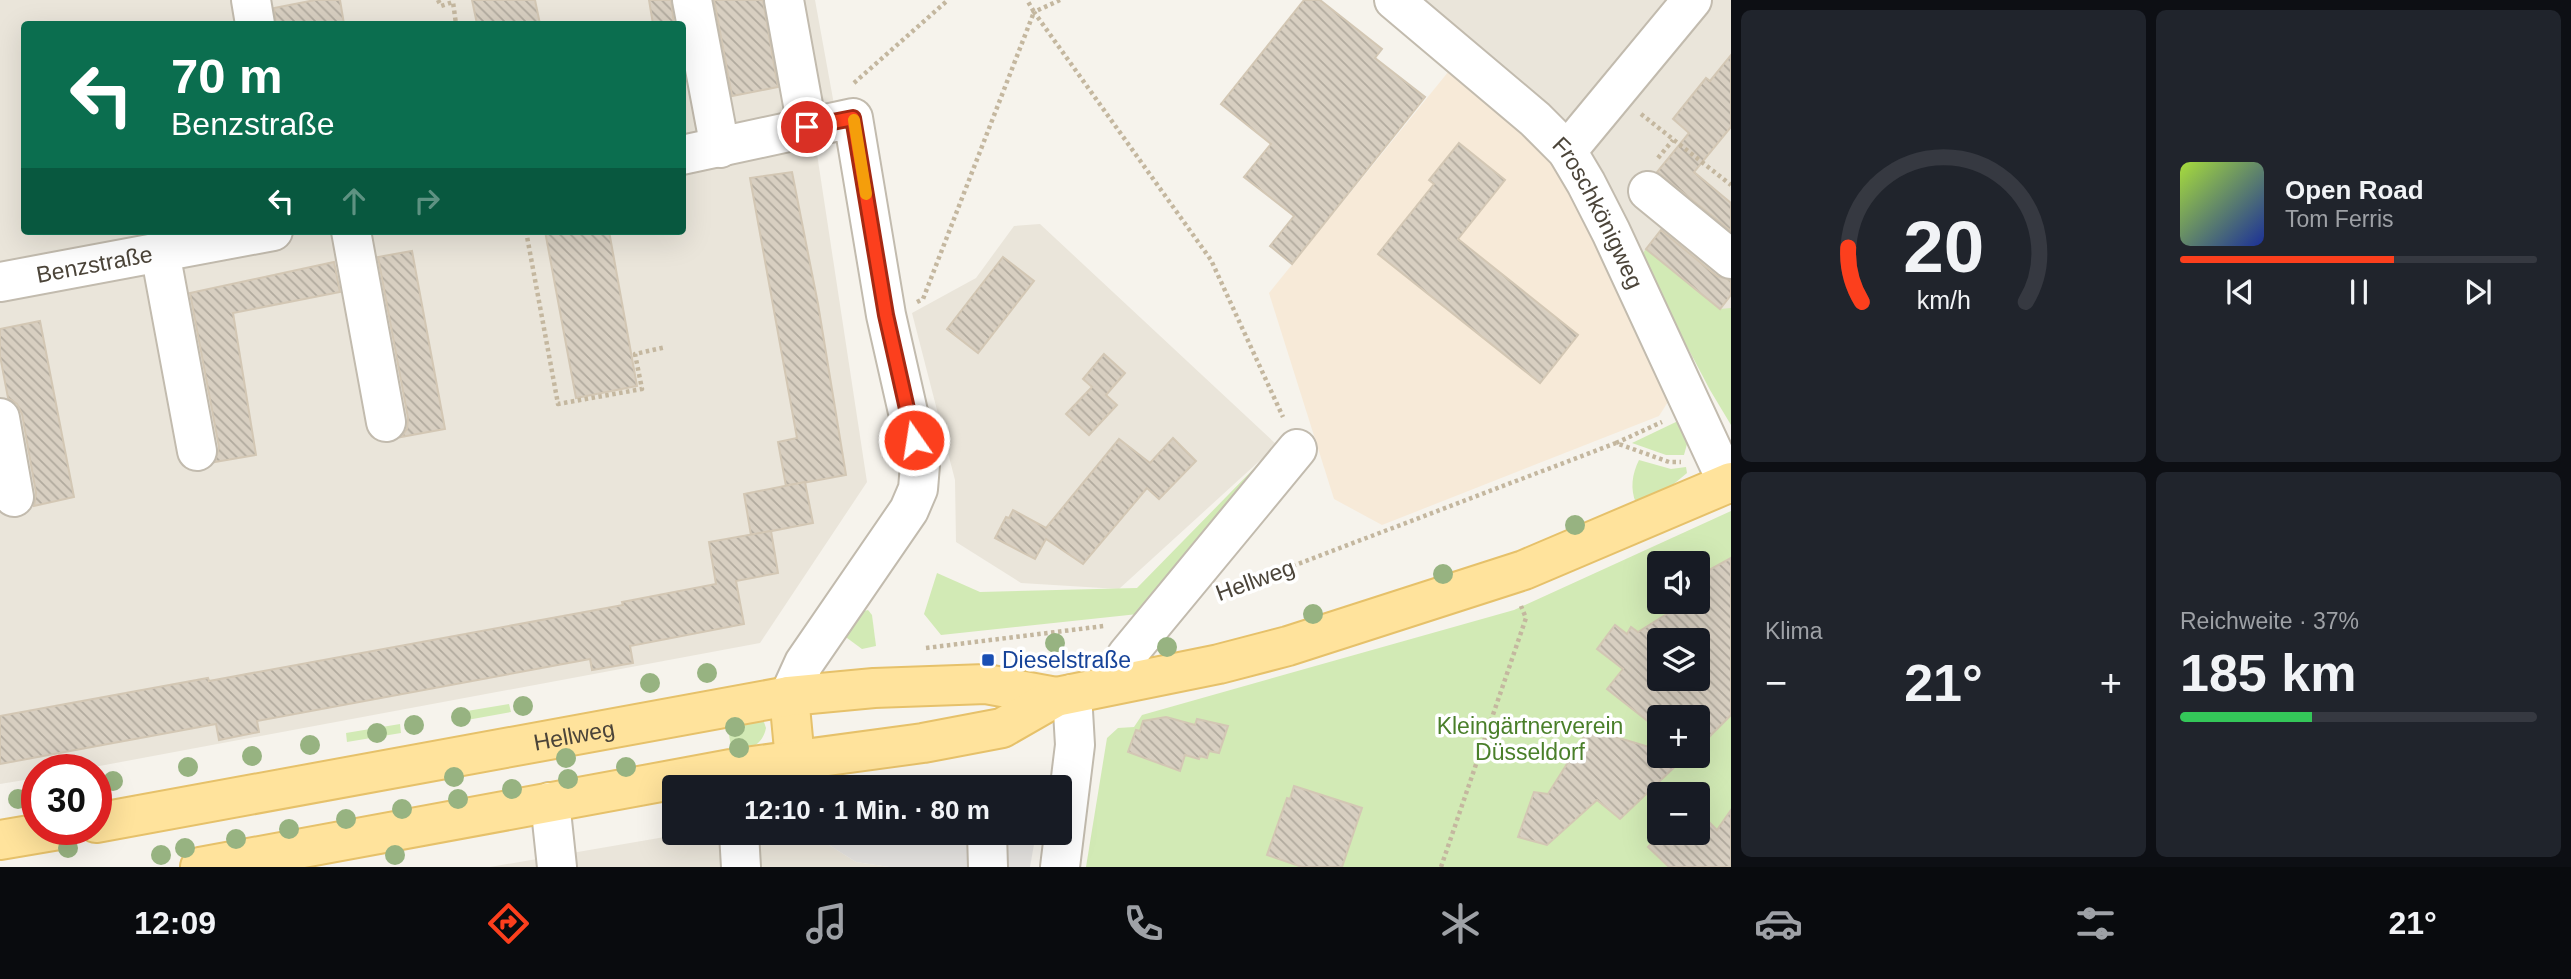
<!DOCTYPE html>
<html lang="de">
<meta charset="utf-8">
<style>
:root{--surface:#171b24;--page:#20242c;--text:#f1f3f6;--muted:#9ea1a6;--line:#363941;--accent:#fc3f1d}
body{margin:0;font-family:Arial,sans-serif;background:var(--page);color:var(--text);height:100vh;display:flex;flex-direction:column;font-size:26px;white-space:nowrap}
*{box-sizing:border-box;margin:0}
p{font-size:23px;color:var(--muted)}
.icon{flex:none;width:38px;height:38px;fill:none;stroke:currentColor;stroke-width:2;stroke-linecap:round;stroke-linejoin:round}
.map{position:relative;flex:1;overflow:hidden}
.details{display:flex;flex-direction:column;gap:10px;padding:10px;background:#0d0f14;width:840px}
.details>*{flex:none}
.banner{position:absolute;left:21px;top:21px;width:665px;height:214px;border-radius:7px;box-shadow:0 7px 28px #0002;background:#0b6e4f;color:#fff;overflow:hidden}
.tools{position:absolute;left:1647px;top:551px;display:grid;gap:14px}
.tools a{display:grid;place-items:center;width:63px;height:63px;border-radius:7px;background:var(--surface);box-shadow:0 7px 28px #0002;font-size:35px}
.speed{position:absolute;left:21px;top:754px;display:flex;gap:14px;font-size:35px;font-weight:700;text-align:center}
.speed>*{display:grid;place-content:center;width:91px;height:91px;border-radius:50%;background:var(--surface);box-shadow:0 7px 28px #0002;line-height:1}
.speed .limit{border:10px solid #d22;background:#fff;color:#111}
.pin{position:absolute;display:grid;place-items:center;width:60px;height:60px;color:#fff;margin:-30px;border:4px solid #fff;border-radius:50%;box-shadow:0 2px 7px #0007}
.me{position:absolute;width:77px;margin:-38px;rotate:347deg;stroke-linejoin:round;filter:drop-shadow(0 0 5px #0008)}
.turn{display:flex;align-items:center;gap:24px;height:147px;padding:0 35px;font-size:32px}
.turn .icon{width:91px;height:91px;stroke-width:2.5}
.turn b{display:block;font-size:49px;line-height:60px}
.lanes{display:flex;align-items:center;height:66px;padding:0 35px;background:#0003;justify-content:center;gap:35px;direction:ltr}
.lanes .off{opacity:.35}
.big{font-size:52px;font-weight:700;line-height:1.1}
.details .tile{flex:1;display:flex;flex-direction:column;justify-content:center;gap:10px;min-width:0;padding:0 24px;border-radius:10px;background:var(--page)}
.details .dial{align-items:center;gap:0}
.dial svg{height:182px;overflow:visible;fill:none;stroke:var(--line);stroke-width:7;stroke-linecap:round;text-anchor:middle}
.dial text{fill:var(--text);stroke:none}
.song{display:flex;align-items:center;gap:21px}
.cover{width:84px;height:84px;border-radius:10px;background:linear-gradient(135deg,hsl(80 70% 55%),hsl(230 70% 35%))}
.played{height:7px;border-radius:4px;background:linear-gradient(90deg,var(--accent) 60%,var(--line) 60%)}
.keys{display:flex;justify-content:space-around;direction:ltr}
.heat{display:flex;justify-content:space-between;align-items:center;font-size:38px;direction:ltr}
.charge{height:10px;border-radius:5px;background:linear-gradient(90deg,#34c759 37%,var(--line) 0)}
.details .tiles{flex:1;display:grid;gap:10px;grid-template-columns:repeat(2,1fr)}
.trip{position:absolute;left:662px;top:775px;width:410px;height:70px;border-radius:7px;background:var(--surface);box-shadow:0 7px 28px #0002;font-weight:700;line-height:70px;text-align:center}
.tabs{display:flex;height:112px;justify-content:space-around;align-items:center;background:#090b0e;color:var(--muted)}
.tabs .icon{width:49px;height:49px}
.tabs .selected{color:var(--accent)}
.tabs b{font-size:32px;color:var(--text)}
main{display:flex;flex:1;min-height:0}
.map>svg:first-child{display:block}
.residential{fill:#eae5da;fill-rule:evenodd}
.commercial{fill:#f7ead8}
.green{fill:#d2eab5;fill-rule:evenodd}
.parking{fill:#e5e3e0}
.building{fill:url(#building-back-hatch);stroke:#d3c7b4;stroke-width:2;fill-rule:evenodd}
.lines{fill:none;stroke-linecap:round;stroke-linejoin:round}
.minor-casing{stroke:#c2bbae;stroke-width:42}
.major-casing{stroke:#e6c16a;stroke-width:42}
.path{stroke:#c4b79f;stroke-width:4.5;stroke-dasharray:3.5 3.5;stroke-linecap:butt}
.minor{stroke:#fff;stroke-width:38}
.major{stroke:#ffe39c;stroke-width:38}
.tree{fill:#97b381}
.route-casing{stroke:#a42913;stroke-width:18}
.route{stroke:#fc3f1d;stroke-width:12}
.slow{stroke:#f59e0b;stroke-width:12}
.transit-dot{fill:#1a4fb4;stroke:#fff;stroke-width:2.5}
.labels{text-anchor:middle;stroke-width:7;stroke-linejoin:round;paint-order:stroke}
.street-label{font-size:23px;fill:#4b4439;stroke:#fff}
.transit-label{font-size:23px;fill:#164399;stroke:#fff;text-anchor:start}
.park-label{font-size:23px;fill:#4a7f2a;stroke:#fff}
</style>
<main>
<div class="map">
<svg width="1731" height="867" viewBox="0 0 1731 867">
<defs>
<pattern id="building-back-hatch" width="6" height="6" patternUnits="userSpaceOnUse" patternTransform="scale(1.75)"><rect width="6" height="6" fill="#d8cfc1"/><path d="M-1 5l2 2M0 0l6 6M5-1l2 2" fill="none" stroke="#b1aa9e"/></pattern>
</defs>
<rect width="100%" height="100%" fill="#f6f3ec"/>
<g class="residential">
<path d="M0,0H815L835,110L817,154L867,482L760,643L78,770H37V778L0,784ZM24,24H682V231H24Z"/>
<path d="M1396,0H1731V334L1677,369Z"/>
<path d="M1040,224L1277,445L1119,589L1021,583L956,542L955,480L912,313L976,278L1014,226Z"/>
<path d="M688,833H810L856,862L889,867H490Z"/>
</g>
<path class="commercial" d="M1457,61L1541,131L1678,386L1659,416L1382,525L1334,499L1269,293Z"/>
<g class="green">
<path d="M1646,249L1720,309L1731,308V425L1710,390L1640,257Z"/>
<path d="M1678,421L1687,444L1684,455H1666L1632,443Z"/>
<path d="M1277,445L1138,614L941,635L924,614L937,573L980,592L1137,588Z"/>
<path d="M1639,460L1671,469L1686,467L1687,473L1664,492L1636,503C1630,489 1632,474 1639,460Z"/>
<path d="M1731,511V867H1086L1107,738L1118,728L1134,727L1142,715L1514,610ZM1659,564H1698V602H1659ZM1659,640H1698V679H1659ZM1659,718H1698V756H1659ZM1659,794H1698V833H1659Z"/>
<path d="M868,610L872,615L876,646L862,649L843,635L861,612Z"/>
<path d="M509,704L511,712L456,722L455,713Z"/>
<path d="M763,719L766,728C762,747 748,749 732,754L727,722Z"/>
<path d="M400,724L401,733L347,742L346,733Z"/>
</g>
<g class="parking">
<path d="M1031,775L1034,787H956Z"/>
<path d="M810,833H1036L1030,867H889L856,862Z"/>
</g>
<g class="building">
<path d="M315,0H340L344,24H276L274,8Z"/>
<path d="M472,0H535L540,24H477Z"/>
<path d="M649,0H671L674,24H653Z"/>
<path d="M714,0H763L778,87L732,96Z"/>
<path d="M1304,0H1320L1382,49L1375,58L1425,97L1292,264L1270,246L1294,216L1244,177L1271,144L1221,104Z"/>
<path d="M1731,55V127L1694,172L1731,203V231L1657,172L1689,133L1673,119L1706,78L1710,81Z"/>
<path d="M1459,143L1505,180L1458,239L1578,335L1540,383L1378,254L1434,184L1429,180Z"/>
<path d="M792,172L818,304L846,475L786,486L778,442L797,438L750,178Z"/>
<path d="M1661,230L1717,276L1731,280V295L1720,309L1646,249Z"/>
<path d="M545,231H609L637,386L576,398Z"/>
<path d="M412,251L445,429L401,437L407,429L408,418L378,257Z"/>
<path d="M1003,257L1034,281L978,353L947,329Z"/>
<path d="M334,262L340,292L233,313L256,455L215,462L219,447L190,293Z"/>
<path d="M40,321L74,497L34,506L36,493L22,414L17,404L8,398L0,356V329Z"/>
<path d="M1104,354L1125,373L1106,395L1117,405L1089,435L1066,414L1092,387L1083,379Z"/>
<path d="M1173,438L1196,461L1159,499L1147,488L1083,564L1046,539L1035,559L995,538L1006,517L1009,518L1013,510L1046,528L1119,439L1150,463Z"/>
<path d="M805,482L813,523L751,535L744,494Z"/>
<path d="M771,531L778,573L736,581L744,624L630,646L633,663L592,670L590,659L257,721L259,732L219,740L216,724L0,764V716L208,678L209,681L623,605L622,602L716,584L709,542Z"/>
<path d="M1731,558V715L1698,748V718H1659V730L1607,689L1623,669L1597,649L1615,625L1627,634L1631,627L1638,632L1686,602H1698V576ZM1659,640H1698V679H1659Z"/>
<path d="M1166,717L1195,725L1197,719L1228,726L1219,753L1209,751L1207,758L1200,756L1199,759L1185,755L1180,771L1128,752L1136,730L1140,731L1143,721Z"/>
<path d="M1589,729L1659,750V756L1684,758L1620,819L1597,800L1547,845L1518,837L1534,792L1548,794Z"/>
<path d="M1294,786L1362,808L1342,867H1302L1267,855L1287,798L1290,799Z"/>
<path d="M1731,810V867H1669L1648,847L1661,833H1698V811L1717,830Z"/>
</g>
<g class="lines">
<g class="minor-casing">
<g id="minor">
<path d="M251,0L255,24"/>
<path d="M692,0L720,148"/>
<path d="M784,0L807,127"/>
<path id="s1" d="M1394,0L1535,119L1567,151L1586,183L1611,232L1728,484"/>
<path d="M1567,151L1692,0"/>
<path d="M682,155L853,118L886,315L920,465L918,489L909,510L804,663L789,696"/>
<path d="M1648,191L1731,259"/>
<path d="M351,231L386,422"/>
<path d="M160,252L197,451"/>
<path id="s2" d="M0,282L273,231"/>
<path d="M0,418L14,497"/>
<path d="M1128,681L1127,655L1297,449"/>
<path d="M550,802L557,867"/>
<path d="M739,833L741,867"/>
<path d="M987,833L988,867"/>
<path d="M1060,867L1075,745L1072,694"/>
</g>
</g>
<g class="major-casing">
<g id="major">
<path d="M789,696L795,760"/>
<path id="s3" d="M96,823L789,696L874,688L986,684L1056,697"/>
<path d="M0,840L59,830"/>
<path d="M200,867L731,769L923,743L1002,728L1056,697L1219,664L1288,646L1524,570L1731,482"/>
</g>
</g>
<g class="path">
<path d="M438,0L441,6L453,2L456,24"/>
<path d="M1060,0L1034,12L1211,260L1283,417"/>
<path d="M854,83L948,0"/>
<path d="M1641,114L1731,185"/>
<path d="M1658,158L1673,140"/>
<path d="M526,231L558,404L642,389L635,354L666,347"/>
<path d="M917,302L923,299L1034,12L1027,0"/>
<path d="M1616,443L1662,422"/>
<path d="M1227,591L1616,443L1669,462H1681"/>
<path d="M926,648L1104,626"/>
<path d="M1441,867L1526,618L1521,606"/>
</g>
<use href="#minor" class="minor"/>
<use href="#major" class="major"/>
</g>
<g class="tree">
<circle cx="1575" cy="525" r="10"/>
<circle cx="1443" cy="574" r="10"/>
<circle cx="1313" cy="614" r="10"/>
<circle cx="1055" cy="643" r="10"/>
<circle cx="1167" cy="647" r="10"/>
<circle cx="707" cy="673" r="10"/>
<circle cx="650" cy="683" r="10"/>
<circle cx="523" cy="706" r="10"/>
<circle cx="461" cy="717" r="10"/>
<circle cx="414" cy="725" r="10"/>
<circle cx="735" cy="727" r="10"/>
<circle cx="377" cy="733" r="10"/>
<circle cx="310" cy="745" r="10"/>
<circle cx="739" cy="748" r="10"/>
<circle cx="252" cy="756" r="10"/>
<circle cx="566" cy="758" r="10"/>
<circle cx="188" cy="767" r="10"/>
<circle cx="626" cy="767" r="10"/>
<circle cx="454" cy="777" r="10"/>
<circle cx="568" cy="779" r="10"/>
<circle cx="113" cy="781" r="10"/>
<circle cx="512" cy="789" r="10"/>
<circle cx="18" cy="799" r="10"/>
<circle cx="458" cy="799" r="10"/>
<circle cx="402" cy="809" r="10"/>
<circle cx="346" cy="819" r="10"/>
<circle cx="289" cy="829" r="10"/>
<circle cx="236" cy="839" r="10"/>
<circle cx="68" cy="848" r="10"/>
<circle cx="185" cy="848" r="10"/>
<circle cx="161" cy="855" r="10"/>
<circle cx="395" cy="855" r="10"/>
</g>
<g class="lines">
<g class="route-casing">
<path id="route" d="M807,127L853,118L886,315L914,440"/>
</g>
<use href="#route" class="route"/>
<path class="slow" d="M854,120L866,194"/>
</g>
<rect class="transit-dot" x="981" y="653" width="14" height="14" rx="3.5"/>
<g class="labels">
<g class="street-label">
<text dy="8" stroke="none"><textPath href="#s1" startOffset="299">Froschkönigweg</textPath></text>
<text dy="8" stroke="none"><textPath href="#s2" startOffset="96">Benzstraße</textPath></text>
<text transform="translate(1255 580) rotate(-20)" y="8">Hellweg</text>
<text dy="8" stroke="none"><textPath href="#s3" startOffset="486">Hellweg</textPath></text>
</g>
<g class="transit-label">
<text x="1002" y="668">Dieselstraße</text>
</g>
<g class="park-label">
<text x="1530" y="734">Kleingärtnerverein<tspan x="1530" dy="26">Düsseldorf</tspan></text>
</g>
</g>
</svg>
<div class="tools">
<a><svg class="icon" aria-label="sound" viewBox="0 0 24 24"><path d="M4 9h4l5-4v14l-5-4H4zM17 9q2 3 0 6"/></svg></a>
<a><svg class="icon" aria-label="layers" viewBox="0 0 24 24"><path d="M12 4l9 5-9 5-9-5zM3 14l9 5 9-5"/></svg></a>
<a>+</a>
<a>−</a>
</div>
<div class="speed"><div class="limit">30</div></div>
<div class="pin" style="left:807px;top:127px;background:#d93025"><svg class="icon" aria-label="arrive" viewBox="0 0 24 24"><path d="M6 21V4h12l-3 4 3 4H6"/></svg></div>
<svg class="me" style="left:914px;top:440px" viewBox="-20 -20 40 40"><circle r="17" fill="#fc3f1d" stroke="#fff" stroke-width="3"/><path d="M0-11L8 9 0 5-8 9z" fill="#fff"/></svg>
<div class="trip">12:10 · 1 Min. · 80 m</div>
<div class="banner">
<div class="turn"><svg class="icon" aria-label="left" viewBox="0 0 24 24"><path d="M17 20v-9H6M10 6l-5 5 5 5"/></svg><div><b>70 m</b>Benzstraße</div></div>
<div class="lanes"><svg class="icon" aria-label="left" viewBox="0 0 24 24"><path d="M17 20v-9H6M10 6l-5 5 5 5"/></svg><svg class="icon off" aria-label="ahead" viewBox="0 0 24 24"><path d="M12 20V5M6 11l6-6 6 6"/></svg><svg class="icon off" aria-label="right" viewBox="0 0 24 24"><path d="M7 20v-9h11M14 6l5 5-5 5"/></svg></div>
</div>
</div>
<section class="details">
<div class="tiles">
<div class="tile dial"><svg viewBox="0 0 100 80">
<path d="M14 69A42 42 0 1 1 86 69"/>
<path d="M14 69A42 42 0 0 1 8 45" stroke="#fc3f1d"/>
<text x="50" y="56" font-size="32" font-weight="700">20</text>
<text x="50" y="72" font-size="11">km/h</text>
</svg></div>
<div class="tile">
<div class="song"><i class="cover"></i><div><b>Open Road</b><p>Tom Ferris</p></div></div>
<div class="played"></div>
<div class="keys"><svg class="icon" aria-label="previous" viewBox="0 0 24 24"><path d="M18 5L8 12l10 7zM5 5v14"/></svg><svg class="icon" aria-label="pause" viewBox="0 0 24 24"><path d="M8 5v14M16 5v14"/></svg><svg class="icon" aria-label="next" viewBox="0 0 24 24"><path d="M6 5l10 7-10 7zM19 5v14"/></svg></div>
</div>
<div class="tile"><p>Klima</p>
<div class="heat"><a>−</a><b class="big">21°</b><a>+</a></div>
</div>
<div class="tile"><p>Reichweite · 37%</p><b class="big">185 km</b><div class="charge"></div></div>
</div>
</section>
</main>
<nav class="tabs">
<b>12:09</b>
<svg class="icon selected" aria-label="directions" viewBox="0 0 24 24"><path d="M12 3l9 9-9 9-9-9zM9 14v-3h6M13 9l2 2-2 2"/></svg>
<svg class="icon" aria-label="music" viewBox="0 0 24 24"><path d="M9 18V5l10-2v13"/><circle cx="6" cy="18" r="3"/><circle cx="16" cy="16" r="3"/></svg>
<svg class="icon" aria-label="phone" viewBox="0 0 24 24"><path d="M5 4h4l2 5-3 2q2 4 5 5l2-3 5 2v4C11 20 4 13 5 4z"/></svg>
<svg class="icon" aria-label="climate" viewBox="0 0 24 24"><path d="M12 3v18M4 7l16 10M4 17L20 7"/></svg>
<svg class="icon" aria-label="car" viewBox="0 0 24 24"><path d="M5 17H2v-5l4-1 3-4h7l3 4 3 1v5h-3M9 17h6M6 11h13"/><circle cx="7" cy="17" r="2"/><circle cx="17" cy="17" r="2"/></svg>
<svg class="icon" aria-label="filters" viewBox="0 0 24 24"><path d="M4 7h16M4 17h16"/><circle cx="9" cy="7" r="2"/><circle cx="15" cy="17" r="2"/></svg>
<b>21°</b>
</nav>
